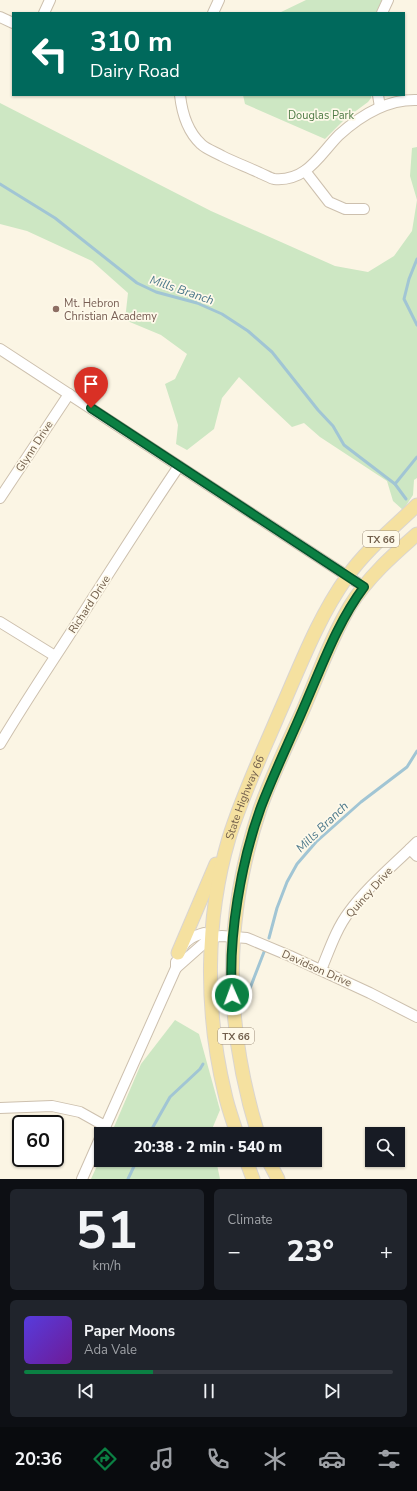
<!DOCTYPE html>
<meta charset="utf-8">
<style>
:root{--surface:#171b24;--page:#20242c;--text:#f1f3f6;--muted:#9ea1a6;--line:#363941;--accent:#0b8043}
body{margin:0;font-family:"Nunito Sans",sans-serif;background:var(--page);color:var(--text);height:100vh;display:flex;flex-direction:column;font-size:15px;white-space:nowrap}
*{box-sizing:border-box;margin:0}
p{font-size:13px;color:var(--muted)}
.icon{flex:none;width:22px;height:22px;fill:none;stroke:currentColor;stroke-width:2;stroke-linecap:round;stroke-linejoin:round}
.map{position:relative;height:1179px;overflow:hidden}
.details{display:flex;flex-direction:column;gap:10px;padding:10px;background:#0d0f14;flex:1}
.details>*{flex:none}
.top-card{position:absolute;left:12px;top:12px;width:393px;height:84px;border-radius:0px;box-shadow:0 1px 3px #0004;background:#00695c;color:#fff;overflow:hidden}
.tools{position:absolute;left:365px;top:1127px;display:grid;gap:8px}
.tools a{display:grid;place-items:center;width:40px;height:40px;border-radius:0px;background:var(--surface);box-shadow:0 1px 3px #0004;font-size:20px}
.speed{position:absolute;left:12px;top:1115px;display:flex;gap:8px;font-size:20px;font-weight:700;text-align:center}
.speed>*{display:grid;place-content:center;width:52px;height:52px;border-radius:50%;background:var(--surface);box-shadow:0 1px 3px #0004;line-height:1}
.speed .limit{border:2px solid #111;border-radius:6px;background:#fff;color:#111}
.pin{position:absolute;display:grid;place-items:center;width:34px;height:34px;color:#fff;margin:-41px -17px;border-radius:50% 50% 50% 0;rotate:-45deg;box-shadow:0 0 4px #0007}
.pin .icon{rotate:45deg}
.me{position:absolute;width:44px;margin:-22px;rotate:358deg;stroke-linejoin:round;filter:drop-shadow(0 0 3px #0008)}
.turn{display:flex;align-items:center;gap:14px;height:84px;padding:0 12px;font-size:18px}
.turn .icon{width:52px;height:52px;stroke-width:2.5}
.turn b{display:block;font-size:28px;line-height:34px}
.big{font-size:30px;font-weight:800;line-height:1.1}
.details .card{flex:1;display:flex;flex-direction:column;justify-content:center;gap:6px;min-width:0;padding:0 14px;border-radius:6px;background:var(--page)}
.details .dial{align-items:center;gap:0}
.dial b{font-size:52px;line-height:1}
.song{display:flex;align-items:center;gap:12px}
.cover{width:48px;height:48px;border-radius:6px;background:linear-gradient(135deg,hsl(250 70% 55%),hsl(280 70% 35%))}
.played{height:4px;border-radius:2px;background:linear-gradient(90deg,var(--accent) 35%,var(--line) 35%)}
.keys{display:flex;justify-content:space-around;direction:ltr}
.heat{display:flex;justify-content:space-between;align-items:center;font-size:22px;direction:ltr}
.details .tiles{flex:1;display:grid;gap:10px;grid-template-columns:1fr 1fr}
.card:last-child{grid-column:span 2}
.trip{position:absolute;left:94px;top:1127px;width:228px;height:40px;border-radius:0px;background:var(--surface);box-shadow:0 1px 3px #0004;font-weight:800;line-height:40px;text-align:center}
.dock{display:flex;height:64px;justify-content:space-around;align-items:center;background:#090b0e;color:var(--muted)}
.dock .icon{width:28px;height:28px}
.dock .selected{color:var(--accent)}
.dock b{font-size:18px;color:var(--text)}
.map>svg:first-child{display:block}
.green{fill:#cde7c3}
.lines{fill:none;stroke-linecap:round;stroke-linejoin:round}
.stream{stroke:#a1c5d4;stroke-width:3}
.minor-casing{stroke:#cdc0ae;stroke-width:12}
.major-casing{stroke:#dad5d0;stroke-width:15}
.minor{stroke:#fff;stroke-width:10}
.major{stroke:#f5e1a0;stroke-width:13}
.route-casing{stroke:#07532c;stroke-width:10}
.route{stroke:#0b8043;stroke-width:7}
.education-dot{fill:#8d6e63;stroke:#fef9ea;stroke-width:1.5}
.labels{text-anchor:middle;stroke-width:3.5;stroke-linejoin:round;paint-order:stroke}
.shield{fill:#fef9ea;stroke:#9b8c7b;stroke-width:1}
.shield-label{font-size:10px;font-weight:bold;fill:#715e4b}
.park-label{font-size:11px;fill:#507c47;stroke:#fef9ea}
.education-label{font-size:11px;fill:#785e54;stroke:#fef9ea;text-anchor:start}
.street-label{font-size:11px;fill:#715e4b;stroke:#fef9ea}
.water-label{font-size:12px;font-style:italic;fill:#4a778a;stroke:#fef9ea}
</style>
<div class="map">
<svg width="417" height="1179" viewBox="0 0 417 1179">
<rect width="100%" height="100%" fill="#fbf5e4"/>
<g class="green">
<path d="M306,0H382L376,13H279Z"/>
<path d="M243,95H371V98L368,102L345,119L325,139L245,104Z"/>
<path d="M0,103L211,211L335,266L368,272L394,256L412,231L417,200L410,176L412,148L417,147V478L414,480L413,495L403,510L393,501L387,481L320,437L304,423L292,427L239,377L222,398L214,429L187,450L176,444L178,425L165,384L175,379L187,354L161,335L125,320L128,293L92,261L27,231L0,224Z"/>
<path d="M175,1020L199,1034L220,1110L210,1134H111L141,1064Z"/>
<path d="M101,1157V1160H216L220,1179H91Z"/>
</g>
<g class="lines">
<g class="stream">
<path d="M0,184L55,218L137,283L156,292L197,303L222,314L248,331L272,352L318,410L333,426L344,445L395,484L406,499"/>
<path d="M417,259L409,279L404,299L417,325"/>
<path d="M395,484L417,457"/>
<path d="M269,938L277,908L287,882L297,864L316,842L361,802L407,767L417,751"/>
<path d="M242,1009L264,952"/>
<path d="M149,1134L170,1097L200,1069L203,1064"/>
<path d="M128,1179L137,1160"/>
</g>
<g class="minor-casing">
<g id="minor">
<path d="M44,13L50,0"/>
<path d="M213,13L219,0"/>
<path d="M382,13L388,0"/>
<path d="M0,17L13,23"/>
<path d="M180,95C182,113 187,131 201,144C206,149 215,152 222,156C234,162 247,167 260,173C265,175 270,178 274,179C307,182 320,154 339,135C361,115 387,99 417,100"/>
<path d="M378,95L380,107"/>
<path d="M305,171L329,202L345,209H364"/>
<path d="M0,349L364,587"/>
<path d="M0,498L69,394"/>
<path d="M0,622L55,656"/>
<path d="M0,744C29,695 61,649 91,601C120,556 149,510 179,466"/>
<path d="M410,849L417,856"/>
<path d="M182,947C187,939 194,936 204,933L211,937"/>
<path d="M176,968L211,937L222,936L247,938L290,956L370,993L417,1017"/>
<path d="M321,970C329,951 336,929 349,912C368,886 394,865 417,842"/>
<path d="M0,1108L52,1106L80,1112L105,1126"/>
<path d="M102,1134L176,968V962"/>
<path d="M82,1179L101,1136"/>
</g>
</g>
<g class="major-casing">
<g id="major">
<path d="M178,953L216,864"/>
<path id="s1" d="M237,1134C233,1121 228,1108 225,1094C205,1012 205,919 229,838C242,796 261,756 278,716C299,669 317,619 347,577C366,550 393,528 417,505"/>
<path d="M258,1134C224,1023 223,919 260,809C272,775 288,743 303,710C318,675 331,638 350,606C367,578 393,555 417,534"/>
<path d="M246,1160L253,1179"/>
<path d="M268,1160L278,1179"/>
</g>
</g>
<use href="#minor" class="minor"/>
<use href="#major" class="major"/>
</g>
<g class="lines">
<g class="route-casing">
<path id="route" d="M91,408L364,587C337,623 322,666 304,707C290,740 274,773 261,807C241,862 228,937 232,995"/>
</g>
<use href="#route" class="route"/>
</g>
<circle class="education-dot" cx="56" cy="309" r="4"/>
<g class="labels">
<g class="shield">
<rect x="363" y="531" width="36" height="16" rx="3"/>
<rect x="218" y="1028" width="36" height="16" rx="3"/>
</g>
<g class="shield-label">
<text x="381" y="543">TX 66</text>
<text x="236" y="1040">TX 66</text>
</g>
<g class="park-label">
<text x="321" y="119">Douglas Park</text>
</g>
<g class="education-label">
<text x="64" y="307">Mt. Hebron<tspan x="64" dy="13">Christian Academy</tspan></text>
</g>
<g class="street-label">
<text transform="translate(34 446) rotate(-57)" y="4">Glynn Drive</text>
<text transform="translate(89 604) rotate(-57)" y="4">Richard Drive</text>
<text dy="4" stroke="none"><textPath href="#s1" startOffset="344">State Highway 66</textPath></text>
<text transform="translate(369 892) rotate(-48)" y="4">Quincy Drive</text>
<text transform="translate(317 968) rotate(24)" y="4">Davidson Drive</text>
</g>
<g class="water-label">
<text transform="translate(182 290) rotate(19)" y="4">Mills Branch</text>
<text transform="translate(322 827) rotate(-44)" y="4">Mills Branch</text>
</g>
</g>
</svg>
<div class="tools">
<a><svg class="icon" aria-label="search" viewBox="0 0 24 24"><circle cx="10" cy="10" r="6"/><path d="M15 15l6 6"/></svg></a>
</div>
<div class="speed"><div class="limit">60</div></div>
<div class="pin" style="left:91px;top:408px;background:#d93025"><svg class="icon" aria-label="arrive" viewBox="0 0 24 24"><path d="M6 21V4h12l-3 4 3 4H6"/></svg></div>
<svg class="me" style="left:232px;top:995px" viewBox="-20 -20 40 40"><circle r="17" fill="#0b8043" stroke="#fff" stroke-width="3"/><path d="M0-11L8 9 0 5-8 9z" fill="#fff"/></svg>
<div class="trip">20:38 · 2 min · 540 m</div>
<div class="top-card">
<div class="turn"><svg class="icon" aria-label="left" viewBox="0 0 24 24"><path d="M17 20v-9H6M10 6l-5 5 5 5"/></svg><div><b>310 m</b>Dairy Road</div></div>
</div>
</div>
<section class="details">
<div class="tiles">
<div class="card dial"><b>51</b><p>km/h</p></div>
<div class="card"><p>Climate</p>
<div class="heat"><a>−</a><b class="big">23°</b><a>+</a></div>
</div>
<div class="card">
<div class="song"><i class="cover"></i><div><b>Paper Moons</b><p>Ada Vale</p></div></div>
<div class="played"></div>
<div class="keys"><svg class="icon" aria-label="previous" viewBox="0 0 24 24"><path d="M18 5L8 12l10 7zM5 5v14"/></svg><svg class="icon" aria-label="pause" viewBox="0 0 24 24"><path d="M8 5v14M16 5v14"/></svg><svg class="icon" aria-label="next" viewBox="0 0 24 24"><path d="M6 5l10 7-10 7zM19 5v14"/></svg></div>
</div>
</div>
</section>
<nav class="dock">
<b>20:36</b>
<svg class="icon selected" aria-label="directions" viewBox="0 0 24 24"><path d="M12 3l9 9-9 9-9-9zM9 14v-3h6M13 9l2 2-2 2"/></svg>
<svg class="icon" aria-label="music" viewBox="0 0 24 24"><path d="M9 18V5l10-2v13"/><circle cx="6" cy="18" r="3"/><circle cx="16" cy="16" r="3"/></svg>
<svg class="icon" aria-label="phone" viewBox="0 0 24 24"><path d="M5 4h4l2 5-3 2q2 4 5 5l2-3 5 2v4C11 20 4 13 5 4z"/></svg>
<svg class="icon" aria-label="climate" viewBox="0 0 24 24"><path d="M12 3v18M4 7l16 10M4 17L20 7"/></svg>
<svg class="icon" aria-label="car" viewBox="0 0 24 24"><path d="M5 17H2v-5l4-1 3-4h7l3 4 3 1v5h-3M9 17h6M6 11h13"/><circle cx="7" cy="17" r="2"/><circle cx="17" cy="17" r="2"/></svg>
<svg class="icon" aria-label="filters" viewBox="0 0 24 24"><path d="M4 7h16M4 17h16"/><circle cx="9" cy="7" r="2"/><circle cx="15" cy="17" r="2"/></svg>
</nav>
